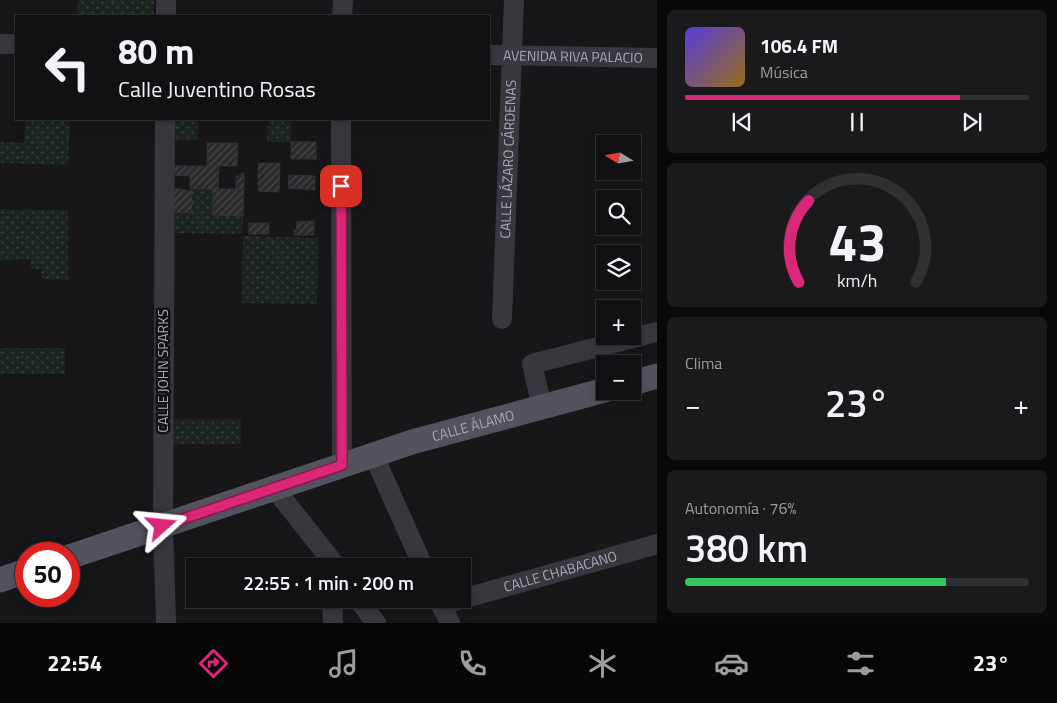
<!DOCTYPE html>
<html lang="es">
<meta charset="utf-8">
<style>
:root{--surface:#111012;--page:#1a191b;--text:#f1f3f6;--muted:#9c9d9f;--line:#303032;--accent:#db2777}
body{margin:0;font-family:"Titillium Web",sans-serif;background:var(--page);color:var(--text);height:100vh;display:flex;flex-direction:column;font-size:19px;white-space:nowrap}
*{box-sizing:border-box;margin:0}
p{font-size:16px;color:var(--muted)}
.icon{flex:none;width:28px;height:28px;fill:none;stroke:currentColor;stroke-width:2;stroke-linecap:round;stroke-linejoin:round}
.map{position:relative;flex:1;overflow:hidden}
.drawer{display:flex;flex-direction:column;gap:10px;padding:10px;background:#09090a;width:400px}
.drawer>*{flex:none}
.top-card{position:absolute;left:15px;top:15px;width:475px;height:105px;border-radius:0px;box-shadow:0 2px 8px #0003,0 0 0 1px var(--line);background:#111012;color:var(--text);overflow:hidden}
.needle{width:32px;rotate:281deg}
.tools{position:absolute;left:596px;top:135px;display:grid;gap:10px}
.tools a{display:grid;place-items:center;width:45px;height:45px;border-radius:0px;background:var(--surface);box-shadow:0 2px 8px #0003,0 0 0 1px var(--line);font-size:25px}
.speed{position:absolute;left:15px;top:542px;display:flex;gap:10px;font-size:25px;font-weight:700;text-align:center}
.speed>*{display:grid;place-content:center;width:65px;height:65px;border-radius:50%;background:var(--surface);box-shadow:0 2px 8px #0003,0 0 0 1px var(--line);line-height:1}
.speed .limit{border:8px solid #d22;background:#fff;color:#111}
.pin{position:absolute;display:grid;place-items:center;width:42px;height:42px;color:#fff;margin:-21px;border-radius:10px;box-shadow:0 2px 8px #0006}
.me{position:absolute;width:55px;margin:-28px;rotate:72deg;stroke-linejoin:round;filter:drop-shadow(0 0 4px #0008)}
.turn{display:flex;align-items:center;gap:18px;height:105px;padding:0 20px;font-size:22px}
.turn .icon{width:65px;height:65px;stroke-width:2.5}
.turn b{display:block;font-size:35px;line-height:42px}
.big{font-size:38px;font-weight:600;line-height:1.1}
.drawer .widget{flex:1;display:flex;flex-direction:column;justify-content:center;gap:8px;min-width:0;padding:0 18px;border-radius:8px;background:var(--page)}
.drawer .dial{align-items:center;gap:0}
.dial svg{height:130px;overflow:visible;fill:none;stroke:var(--line);stroke-width:7;stroke-linecap:round;text-anchor:middle}
.dial text{fill:var(--text);stroke:none}
.song{display:flex;align-items:center;gap:15px}
.cover{width:60px;height:60px;border-radius:8px;background:linear-gradient(135deg,hsl(250 70% 55%),hsl(40 70% 35%))}
.played{height:5px;border-radius:2px;background:linear-gradient(90deg,var(--accent) 80%,var(--line) 80%)}
.keys{display:flex;justify-content:space-around;direction:ltr}
.heat{display:flex;justify-content:space-between;align-items:center;font-size:28px;direction:ltr}
.charge{height:8px;border-radius:4px;background:linear-gradient(90deg,#34c759 76%,var(--line) 0)}
.trip{position:absolute;left:186px;top:558px;width:285px;height:50px;border-radius:0px;background:var(--surface);box-shadow:0 2px 8px #0003,0 0 0 1px var(--line);font-weight:600;line-height:50px;text-align:center}
.dock{display:flex;height:80px;justify-content:space-around;align-items:center;background:#070607;color:var(--muted)}
.dock .icon{width:35px;height:35px}
.dock .selected{color:var(--accent)}
.dock b{font-size:22px;color:var(--text)}
main{display:flex;flex:1;min-height:0}
.map>svg:first-child{display:block}
.grass{fill:url(#grass-dots)}
.building{fill:url(#building-hatch);stroke:#313034}
.lines{fill:none;stroke-linecap:round;stroke-linejoin:round}
.minor{stroke:#38373e;stroke-width:20}
.major{stroke:#53535d;stroke-width:25}
.route-casing{stroke:#8e194d;stroke-width:12}
.route{stroke:#db2777;stroke-width:9}
.labels{text-anchor:middle;stroke-width:5;stroke-linejoin:round;paint-order:stroke}
.street-label{font-size:14px;fill:#a8a9b9;stroke:#121113}
</style>
<main>
<div class="map">
<svg width="657" height="623" viewBox="0 0 657 623">
<defs>
<pattern id="grass-dots" width="8" height="8" patternUnits="userSpaceOnUse" patternTransform="scale(1.25)"><rect width="8" height="8" fill="#1c241f"/><path d="M2 2h.1M6 6h.1" fill="none" stroke="#3a413d" stroke-width="1.8" stroke-linecap="round"/></pattern>
<pattern id="building-hatch" width="6" height="6" patternUnits="userSpaceOnUse" patternTransform="scale(1.25)"><rect width="6" height="6" fill="#2a292c"/><path d="M-1 1l2-2M0 6l6-6M5 7l2-2" fill="none" stroke="#464548"/></pattern>
</defs>
<rect width="100%" height="100%" fill="#171618"/>
<g class="grass">
<path d="M78,0H154V16H77Z"/>
<path d="M25,119H70L68,165L0,163V142L24,143Z"/>
<path d="M170,119H198L197,140H170Z"/>
<path d="M268,119H291V142H267Z"/>
<path d="M190,189H213V215L243,216L242,234L172,233V212L191,213Z"/>
<path d="M0,209L68,210V280L42,279L41,269H31L30,259L0,261Z"/>
<path d="M243,236L318,238L317,304L242,303Z"/>
<rect x="0" y="348" width="65" height="26"/>
<rect x="172" y="419" width="69" height="25"/>
</g>
<g class="building">
<rect x="291" y="142" width="25" height="17"/>
<path d="M207,143H238L237,166H207Z"/>
<path d="M258,163H280L279,192L258,191Z"/>
<path d="M172,166H190V176L172,175Z"/>
<path d="M190,166H219L218,189H190Z"/>
<path d="M241,173H244V189H236V176H241Z"/>
<path d="M289,175L315,176V190L288,188Z"/>
<path d="M173,188L192,191L191,213L172,212Z"/>
<path d="M213,189H244L243,216L213,215Z"/>
<path d="M314,221V235H294V230L297,231L296,222Z"/>
<rect x="249" y="223" width="20" height="11"/>
</g>
<g class="lines">
<g class="minor">
<path d="M166,16V0"/>
<path d="M342,16L343,0"/>
<path d="M0,44H16"/>
<path id="s1" d="M489,55L657,58"/>
<path d="M165,119L163,526L166,623"/>
<path d="M341,119L342,465"/>
<path id="s2" d="M502,319L514,0"/>
<path d="M542,407L532,364L657,332"/>
<path d="M373,454L423,566"/>
<path d="M275,489L336,566"/>
<path d="M332,599L333,623"/>
<path d="M358,599L376,623"/>
<path d="M438,599L450,623"/>
<path id="s3" d="M441,605L657,544"/>
</g>
<g class="major">
<path d="M632,383L657,376"/>
<path id="s4" d="M69,557L412,442L605,390"/>
<path d="M0,580L26,571"/>
</g>
</g>
<g class="lines">
<g class="route-casing">
<path id="route" d="M162,526L342,465L341,186"/>
</g>
<use href="#route" class="route"/>
</g>
<g class="labels">
<g class="street-label">
<text dy="5" stroke="none"><textPath href="#s1" startOffset="84">AVENIDA RIVA PALACIO</textPath></text>
<text dy="5" stroke="none"><textPath href="#s2" startOffset="160">CALLE LÁZARO CÁRDENAS</textPath></text>
<text transform="translate(163 371) rotate(-90)" y="5">CALLE JOHN SPARKS</text>
<text dy="5" stroke="none"><textPath href="#s4" startOffset="425">CALLE ÁLAMO</textPath></text>
<text dy="5" stroke="none"><textPath href="#s3" startOffset="124">CALLE CHABACANO</textPath></text>
</g>
</g>
</svg>
<div class="tools">
<a><svg class="needle" viewBox="-14 -14 28 28"><path d="M0-13l5 13h-10z" fill="#e53935"/><path d="M0 13l5-13h-10z" fill="#9c9d9f"/></svg></a>
<a><svg class="icon" aria-label="search" viewBox="0 0 24 24"><circle cx="10" cy="10" r="6"/><path d="M15 15l6 6"/></svg></a>
<a><svg class="icon" aria-label="layers" viewBox="0 0 24 24"><path d="M12 4l9 5-9 5-9-5zM3 14l9 5 9-5"/></svg></a>
<a>+</a>
<a>−</a>
</div>
<div class="speed"><div class="limit">50</div></div>
<div class="pin" style="left:341px;top:186px;background:#d93025"><svg class="icon" aria-label="arrive" viewBox="0 0 24 24"><path d="M6 21V4h12l-3 4 3 4H6"/></svg></div>
<svg class="me" style="left:162px;top:526px" viewBox="-20 -20 40 40"><path d="M0-17L14 15 0 8-14 15z" fill="#db2777" stroke="#fff" stroke-width="4"/></svg>
<div class="trip">22:55 · 1 min · 200 m</div>
<div class="top-card">
<div class="turn"><svg class="icon" aria-label="left" viewBox="0 0 24 24"><path d="M17 20v-9H6M10 6l-5 5 5 5"/></svg><div><b>80 m</b>Calle Juventino Rosas</div></div>
</div>
</div>
<section class="drawer">
<div class="widget">
<div class="song"><i class="cover"></i><div><b>106.4 FM</b><p>Música</p></div></div>
<div class="played"></div>
<div class="keys"><svg class="icon" aria-label="previous" viewBox="0 0 24 24"><path d="M18 5L8 12l10 7zM5 5v14"/></svg><svg class="icon" aria-label="pause" viewBox="0 0 24 24"><path d="M8 5v14M16 5v14"/></svg><svg class="icon" aria-label="next" viewBox="0 0 24 24"><path d="M6 5l10 7-10 7zM19 5v14"/></svg></div>
</div>
<div class="widget dial"><svg viewBox="0 0 100 80">
<path d="M14 69A42 42 0 1 1 86 69"/>
<path d="M14 69A42 42 0 0 1 20 19" stroke="#db2777"/>
<text x="50" y="56" font-size="32" font-weight="700">43</text>
<text x="50" y="72" font-size="11">km/h</text>
</svg></div>
<div class="widget"><p>Clima</p>
<div class="heat"><a>−</a><b class="big">23°</b><a>+</a></div>
</div>
<div class="widget"><p>Autonomía · 76%</p><b class="big">380 km</b><div class="charge"></div></div>
</section>
</main>
<nav class="dock">
<b>22:54</b>
<svg class="icon selected" aria-label="directions" viewBox="0 0 24 24"><path d="M12 3l9 9-9 9-9-9zM9 14v-3h6M13 9l2 2-2 2"/></svg>
<svg class="icon" aria-label="music" viewBox="0 0 24 24"><path d="M9 18V5l10-2v13"/><circle cx="6" cy="18" r="3"/><circle cx="16" cy="16" r="3"/></svg>
<svg class="icon" aria-label="phone" viewBox="0 0 24 24"><path d="M5 4h4l2 5-3 2q2 4 5 5l2-3 5 2v4C11 20 4 13 5 4z"/></svg>
<svg class="icon" aria-label="climate" viewBox="0 0 24 24"><path d="M12 3v18M4 7l16 10M4 17L20 7"/></svg>
<svg class="icon" aria-label="car" viewBox="0 0 24 24"><path d="M5 17H2v-5l4-1 3-4h7l3 4 3 1v5h-3M9 17h6M6 11h13"/><circle cx="7" cy="17" r="2"/><circle cx="17" cy="17" r="2"/></svg>
<svg class="icon" aria-label="filters" viewBox="0 0 24 24"><path d="M4 7h16M4 17h16"/><circle cx="9" cy="7" r="2"/><circle cx="15" cy="17" r="2"/></svg>
<b>23°</b>
</nav>
